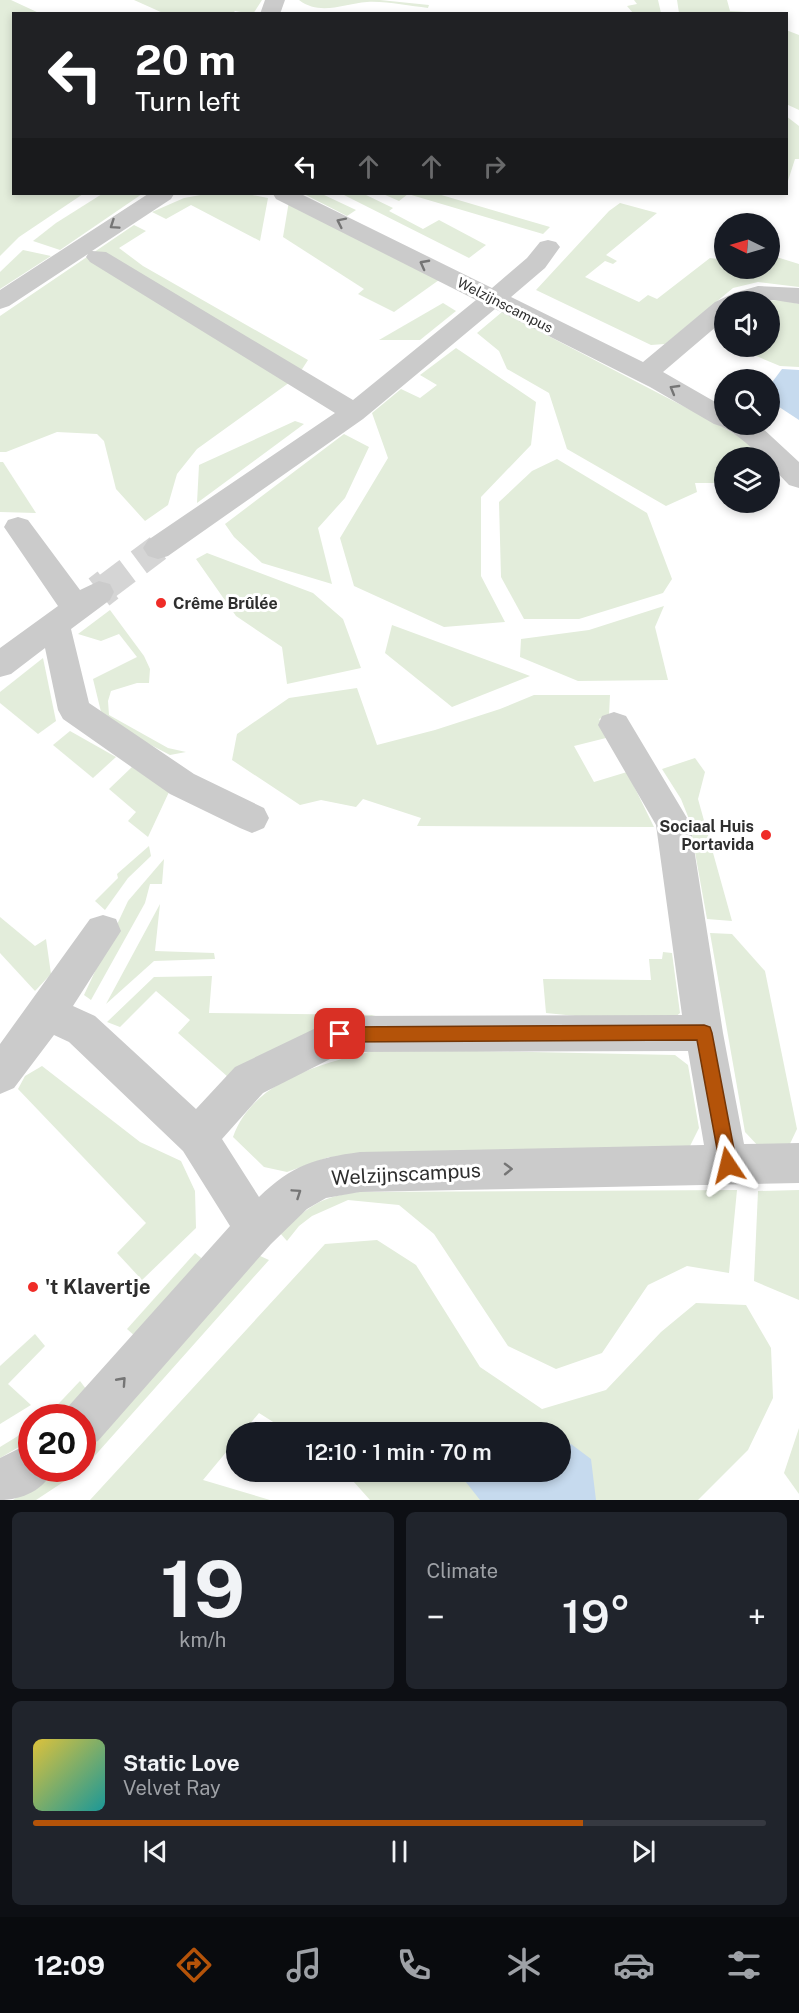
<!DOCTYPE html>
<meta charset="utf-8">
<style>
:root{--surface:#171b24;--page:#20242c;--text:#f1f3f6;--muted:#9ea1a6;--line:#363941;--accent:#b45309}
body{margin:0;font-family:"Public Sans",sans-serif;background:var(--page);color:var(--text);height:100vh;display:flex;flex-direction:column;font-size:22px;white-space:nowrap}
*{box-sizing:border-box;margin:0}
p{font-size:20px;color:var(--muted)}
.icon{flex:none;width:33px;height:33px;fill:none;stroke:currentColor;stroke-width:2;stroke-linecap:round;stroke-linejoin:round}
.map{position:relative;height:1500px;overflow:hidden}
.details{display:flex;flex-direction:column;gap:12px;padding:12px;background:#0d0f14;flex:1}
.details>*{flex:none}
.hud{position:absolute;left:12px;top:12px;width:776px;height:183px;border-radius:0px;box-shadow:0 3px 9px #0003;background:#202124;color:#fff;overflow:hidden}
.needle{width:39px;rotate:275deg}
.fabs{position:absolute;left:714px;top:213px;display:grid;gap:12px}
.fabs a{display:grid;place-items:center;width:66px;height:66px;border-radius:50%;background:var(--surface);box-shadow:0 3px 9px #0003;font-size:30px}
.speed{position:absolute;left:18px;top:1404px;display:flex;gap:12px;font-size:30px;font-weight:700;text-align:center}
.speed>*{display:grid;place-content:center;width:78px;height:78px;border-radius:50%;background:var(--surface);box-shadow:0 3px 9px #0003;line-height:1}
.speed .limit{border:9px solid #d22;background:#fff;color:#111}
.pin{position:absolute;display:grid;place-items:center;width:51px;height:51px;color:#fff;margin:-26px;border-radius:12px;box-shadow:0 3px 9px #0006}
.me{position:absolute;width:66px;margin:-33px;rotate:350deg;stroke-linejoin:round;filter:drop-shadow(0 0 4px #0008)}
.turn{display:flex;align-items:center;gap:21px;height:126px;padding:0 24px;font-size:27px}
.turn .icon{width:78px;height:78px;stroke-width:2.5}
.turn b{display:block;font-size:42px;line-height:51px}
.lanes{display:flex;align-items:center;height:57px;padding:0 24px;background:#0003;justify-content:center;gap:30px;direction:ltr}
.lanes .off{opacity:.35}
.big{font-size:45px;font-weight:600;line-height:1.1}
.details .card{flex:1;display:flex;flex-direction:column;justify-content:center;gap:9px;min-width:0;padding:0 21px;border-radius:9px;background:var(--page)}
.details .dial{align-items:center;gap:0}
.dial b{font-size:78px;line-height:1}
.song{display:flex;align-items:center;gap:18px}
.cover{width:72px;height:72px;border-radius:9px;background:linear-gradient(135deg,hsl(50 70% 55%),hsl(180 70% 35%))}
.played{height:6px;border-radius:3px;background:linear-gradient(90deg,var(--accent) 75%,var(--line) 75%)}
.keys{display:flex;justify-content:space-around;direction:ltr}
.heat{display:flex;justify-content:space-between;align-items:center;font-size:33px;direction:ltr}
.details .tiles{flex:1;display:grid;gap:12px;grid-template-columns:1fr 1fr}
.card:last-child{grid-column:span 2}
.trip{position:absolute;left:226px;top:1422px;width:345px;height:60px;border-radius:30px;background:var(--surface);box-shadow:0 3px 9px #0003;font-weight:600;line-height:60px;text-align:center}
.menu{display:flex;height:96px;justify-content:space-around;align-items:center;background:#090b0e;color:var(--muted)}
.menu .icon{width:42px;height:42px}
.menu .on{color:var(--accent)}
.menu b{font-size:27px;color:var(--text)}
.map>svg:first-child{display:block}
.green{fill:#e3eddb}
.water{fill:#c6daee}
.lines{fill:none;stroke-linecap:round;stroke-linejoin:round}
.minor-tunnel-far1{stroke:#d5d5d5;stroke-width:27;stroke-dasharray:27 14;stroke-linecap:butt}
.minor-tunnel{stroke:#d5d5d5;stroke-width:34;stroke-dasharray:34 16;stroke-linecap:butt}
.minor{fill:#cbcbcb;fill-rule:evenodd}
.oneway{stroke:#757575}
.route{fill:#b45309;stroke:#753606;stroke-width:1.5}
.poi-dot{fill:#ef2c27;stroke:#fff;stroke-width:2}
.labels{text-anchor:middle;stroke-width:6;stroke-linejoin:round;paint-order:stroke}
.far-street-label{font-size:14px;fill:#2e2e2e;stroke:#fff}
.poi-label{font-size:16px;font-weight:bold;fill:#2e2e2e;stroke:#fff;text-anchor:start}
.near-street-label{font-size:20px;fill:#2e2e2e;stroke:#fff}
.near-poi-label{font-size:20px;font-weight:bold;fill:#2e2e2e;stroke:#fff;text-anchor:start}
</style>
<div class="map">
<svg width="799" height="1500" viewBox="0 0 799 1500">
<rect width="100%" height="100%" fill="#fff"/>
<g class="green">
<path d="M0,0H11L39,13L14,14V194H83L19,237L0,256Z"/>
<path d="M134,0H262L253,14L235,11L232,14L163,13Z"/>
<path d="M299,0H380L429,5L428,8C409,6 387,1 367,2C343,4 320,16 299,0Z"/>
<path d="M634,0H658L661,13H633L627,6L637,4Z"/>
<path d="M677,0H727L730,11L766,13H679Z"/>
<path d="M786,30L799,35V110L786,104Z"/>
<path d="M786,116L799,126V159H795L786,187Z"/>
<path d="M102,194H142L60,250L33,241L56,223Z"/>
<path d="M206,194H247L268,198L260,241L191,205L166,219L152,212L184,198Z"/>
<path d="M304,194H322L356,210L347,216Z"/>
<path d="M342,194H364L393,208L389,211L423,229L439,220L486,245L469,258Z"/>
<path d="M383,194H438L550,227L543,234L408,194L399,201Z"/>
<path d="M289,201L439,280L394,312L358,294L364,289L283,237Z"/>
<path d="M620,203L657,213L606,255L617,261L613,264L605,261L585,277L639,302L648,295L657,299L710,258L717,259L724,251V268H770V255L799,264V287L758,282L733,288L665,344L651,345L536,290L609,211Z"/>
<path d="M134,225L146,231L119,248L143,266L308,360L297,377L197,449L177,474L168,505L145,521L116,489L104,441L97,434L57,432L6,452H0V316Z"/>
<path d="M23,250L51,256L0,289V272Z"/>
<path d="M781,300L799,304V367L780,366L735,347L770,346V302L760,301Z"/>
<path d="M443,303L456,311L420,340H379Z"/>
<path d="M502,312L710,420L754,445L767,457L724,458V483H695L697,492L666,506L567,449L549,393L507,369L499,351L477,333Z"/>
<path d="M456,348L536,402L531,445L481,497V576L505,622L444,627L354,586L340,538L388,458L372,413L401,389L420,398L437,385L420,375Z"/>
<path d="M295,421L304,424L197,503L199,465Z"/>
<path d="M344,434L369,447L345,498L318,528L332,584L262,563L234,537L225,524Z"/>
<path d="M557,459L647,513L672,579L663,593L579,619H524L501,577L499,502L532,471Z"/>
<path d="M0,462H3L36,513L0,512Z"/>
<path d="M207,553L313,593L343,619L361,668L287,684L282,647L236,616L196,559Z"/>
<path d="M664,606L655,627L668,680L578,681L520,657L521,639L589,630Z"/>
<path d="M110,610L144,656L150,669L149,683H137L111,691L108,701L109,715L168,748L186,752L170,755L103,720L93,679L137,657L119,634L101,641L78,634Z"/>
<path d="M392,625L530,676L452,707L385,653Z"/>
<path d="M43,658L56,721L38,734L0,703V692Z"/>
<path d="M357,688L377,745L435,730L500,709L534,695H610L609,715L599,719L610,737L574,746L594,782L627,772L654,827L417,826L421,818L363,799L356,807L321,800L300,805L232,760L237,734L289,698Z"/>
<path d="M70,731L116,757L93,778L53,745Z"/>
<path d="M695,758L705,772L698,799L732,921L707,919L689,819L681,799L662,769Z"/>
<path d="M132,767L169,792L148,837L128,821L136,812L109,789Z"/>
<path d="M149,846L151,856L128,878L105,910L95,901L118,878L117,874Z"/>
<path d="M164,859L162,884H150L145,903L91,1000L84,995L128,901Z"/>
<path d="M160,904L155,951L214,953L215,959L154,961L106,1004Z"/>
<path d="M0,917L35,946L46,939L51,974L35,991L0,953Z"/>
<path d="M710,933L732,934L765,971L797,1129L788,1148H760L745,1132Z"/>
<path d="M663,952L672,953L680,1013L666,1025L546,1013L543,979L651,980L649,959H662Z"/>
<path d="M212,976L209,1013L376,1015L325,1026L228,1077L178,1033L190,1020L156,991L120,1027L107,1022L154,977Z"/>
<path d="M380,1049L675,1055L688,1065L699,1128L689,1148L329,1157L287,1172L264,1167L233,1137C254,1078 326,1063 380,1049Z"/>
<path d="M42,1066L140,1142L181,1161L195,1191L196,1228L142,1280L117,1253L146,1223L18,1089L25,1076Z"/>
<path d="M737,1190L729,1273L687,1266L648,1285L602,1353L556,1369L508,1346L434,1234L399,1205L348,1200L312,1216L299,1226L287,1241L280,1233C308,1207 319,1197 358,1192Z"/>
<path d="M799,1190V1300L754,1281L758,1191Z"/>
<path d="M377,1240L416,1265L480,1367L542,1409L606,1390L661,1332L696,1303L746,1305L771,1348L773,1398L748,1450L698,1500H370L345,1472H561V1432H289L259,1413L243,1432H237V1439L203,1480L270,1500H90L325,1244Z"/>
<path d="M195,1253L205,1261L136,1337L127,1329Z"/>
<path d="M258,1255L269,1260L83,1469L36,1500H13L57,1469L82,1468L83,1450Z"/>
<path d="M35,1334L45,1346L8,1384L31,1405L0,1424V1366Z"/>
<path d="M80,1381L89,1393L62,1417L45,1418Z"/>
<path d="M31,1428V1440L0,1458V1447Z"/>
<path d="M799,1428V1494L784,1473Z"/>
</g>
<g class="water">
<path d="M782,369L799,370V420L770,401V385Z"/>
<path d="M561,1442L571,1444L591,1459L596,1500H480L458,1472H561Z"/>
</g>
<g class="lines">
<path class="minor-tunnel-far1" d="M106,587L158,548"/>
<path class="minor-tunnel" d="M99,592L108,585"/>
<g class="minor">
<path d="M265,0H285L280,14H260Z"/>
<path d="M148,194H174L171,199L92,251L106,252L353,400L476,300L276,199L273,194H301L492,288L527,258L540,242L548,240L556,242L560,247L545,268L511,297L643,362L715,302L734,293L758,286L799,288V304L774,300L724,302V320L663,372L724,407V424H758L799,462V488L789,485L770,465V458H762C748,444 732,429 714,424L650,387L495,309L363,419L168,556L158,559L148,556L143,548L148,540L335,413L90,262L86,257L88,254L9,306L0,309V290Z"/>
<path d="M18,517L28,520L80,590L99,581L110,584L114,592L110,600L71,629L89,703L194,774L264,808L269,818L264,828L252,833L240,828L170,794L63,719L58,710L45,648L11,674L0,677V648L58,606L4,527L8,520Z"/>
<path d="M614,712L626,716L690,823L723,1033L744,1144L799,1143V1183L360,1192L326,1198L307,1209L271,1244L98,1441L82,1447V1418H62L66,1409L230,1226L183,1151L69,1042L54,1035L14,1088L0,1094V1044L90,919L103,915L116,919L121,931L73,1006L95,1016L196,1109L235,1067L341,1016L682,1015L656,825L598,725L602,716ZM688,1051L704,1145L360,1152C316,1158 292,1165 259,1197L222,1139L263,1093L344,1052Z"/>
<path d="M32,1442V1468H54C45,1490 22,1500 0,1500V1458Z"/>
</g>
</g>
<defs><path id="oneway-chevron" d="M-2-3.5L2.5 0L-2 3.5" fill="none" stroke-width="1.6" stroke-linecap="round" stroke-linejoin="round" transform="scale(1.5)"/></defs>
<g class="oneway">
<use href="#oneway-chevron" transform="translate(341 222) rotate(-154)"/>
<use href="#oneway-chevron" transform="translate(114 225) rotate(146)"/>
<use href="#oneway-chevron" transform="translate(424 264) rotate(-152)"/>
<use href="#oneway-chevron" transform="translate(674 389) rotate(-150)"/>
<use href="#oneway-chevron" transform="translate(508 1169) rotate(-1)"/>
<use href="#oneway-chevron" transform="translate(297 1193) rotate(-34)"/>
<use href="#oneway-chevron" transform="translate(122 1381) rotate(-48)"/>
</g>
<path class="route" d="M704,1025L710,1027L712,1033L737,1165L734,1171L728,1173L722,1171L720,1165L697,1040L340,1042L335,1039L333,1034L335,1029L340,1027Z"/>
<g class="poi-dot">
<circle cx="161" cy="603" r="6"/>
<circle cx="766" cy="835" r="6"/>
<circle cx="33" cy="1287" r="6"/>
</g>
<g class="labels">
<g class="far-street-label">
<text transform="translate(505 305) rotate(27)" y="5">Welzijnscampus</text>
</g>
<g class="poi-label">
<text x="173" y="609">Crême Brûlée</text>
<text x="754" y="832" text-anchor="end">Sociaal Huis<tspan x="754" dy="18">Portavida</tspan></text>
</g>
<g class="near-street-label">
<text transform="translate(406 1174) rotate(-3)" y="7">Welzijnscampus</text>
</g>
<g class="near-poi-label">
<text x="45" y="1294">'t Klavertje</text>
</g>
</g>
</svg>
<div class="fabs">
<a><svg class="needle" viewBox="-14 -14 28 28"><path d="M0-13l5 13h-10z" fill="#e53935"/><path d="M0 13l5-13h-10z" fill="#9ea1a6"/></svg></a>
<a><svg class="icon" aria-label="sound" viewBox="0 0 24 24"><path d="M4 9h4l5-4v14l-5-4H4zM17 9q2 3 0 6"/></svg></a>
<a><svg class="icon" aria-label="search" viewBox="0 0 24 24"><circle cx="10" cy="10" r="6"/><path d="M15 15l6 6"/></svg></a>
<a><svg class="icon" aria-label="layers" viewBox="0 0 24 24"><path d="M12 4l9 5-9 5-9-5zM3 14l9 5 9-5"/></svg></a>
</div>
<div class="speed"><div class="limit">20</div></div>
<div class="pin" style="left:340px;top:1034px;background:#d93025"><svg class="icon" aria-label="arrive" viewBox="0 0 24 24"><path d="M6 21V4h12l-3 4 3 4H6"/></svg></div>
<svg class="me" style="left:728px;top:1165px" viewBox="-20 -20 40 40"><path d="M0-17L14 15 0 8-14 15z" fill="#b45309" stroke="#fff" stroke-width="4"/></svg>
<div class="trip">12:10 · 1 min · 70 m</div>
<div class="hud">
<div class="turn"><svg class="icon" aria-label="left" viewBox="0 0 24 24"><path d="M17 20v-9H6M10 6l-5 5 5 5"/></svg><div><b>20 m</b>Turn left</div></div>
<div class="lanes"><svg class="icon" aria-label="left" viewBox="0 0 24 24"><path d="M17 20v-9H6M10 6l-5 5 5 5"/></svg><svg class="icon off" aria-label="ahead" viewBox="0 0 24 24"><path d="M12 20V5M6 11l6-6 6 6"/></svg><svg class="icon off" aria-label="ahead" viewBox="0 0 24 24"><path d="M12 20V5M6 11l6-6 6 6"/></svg><svg class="icon off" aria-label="right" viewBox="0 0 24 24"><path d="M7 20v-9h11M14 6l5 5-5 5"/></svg></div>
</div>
</div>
<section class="details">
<div class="tiles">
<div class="card dial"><b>19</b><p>km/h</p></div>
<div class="card"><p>Climate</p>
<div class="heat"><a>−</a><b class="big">19°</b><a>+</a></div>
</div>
<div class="card">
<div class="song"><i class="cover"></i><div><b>Static Love</b><p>Velvet Ray</p></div></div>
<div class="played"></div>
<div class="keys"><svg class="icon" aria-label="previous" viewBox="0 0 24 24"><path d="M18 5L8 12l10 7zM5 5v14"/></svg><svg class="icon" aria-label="pause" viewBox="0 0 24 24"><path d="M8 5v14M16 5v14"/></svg><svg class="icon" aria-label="next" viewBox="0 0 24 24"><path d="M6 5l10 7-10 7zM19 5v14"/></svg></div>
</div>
</div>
</section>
<nav class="menu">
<b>12:09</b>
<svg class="icon on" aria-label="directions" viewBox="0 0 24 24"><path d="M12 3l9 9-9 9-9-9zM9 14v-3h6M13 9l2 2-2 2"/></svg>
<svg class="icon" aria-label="music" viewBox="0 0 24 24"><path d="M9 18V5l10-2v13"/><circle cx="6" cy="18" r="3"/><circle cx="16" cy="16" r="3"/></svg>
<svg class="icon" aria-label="phone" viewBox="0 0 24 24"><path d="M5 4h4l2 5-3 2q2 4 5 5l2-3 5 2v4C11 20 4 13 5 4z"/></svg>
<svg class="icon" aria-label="climate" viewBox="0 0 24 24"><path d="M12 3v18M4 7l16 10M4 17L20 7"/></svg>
<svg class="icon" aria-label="car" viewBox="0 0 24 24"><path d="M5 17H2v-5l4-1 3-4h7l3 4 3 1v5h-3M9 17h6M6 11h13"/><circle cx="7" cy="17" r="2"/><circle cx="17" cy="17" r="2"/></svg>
<svg class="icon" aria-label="filters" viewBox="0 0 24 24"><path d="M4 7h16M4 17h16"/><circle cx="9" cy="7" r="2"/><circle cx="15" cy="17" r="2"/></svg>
</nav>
